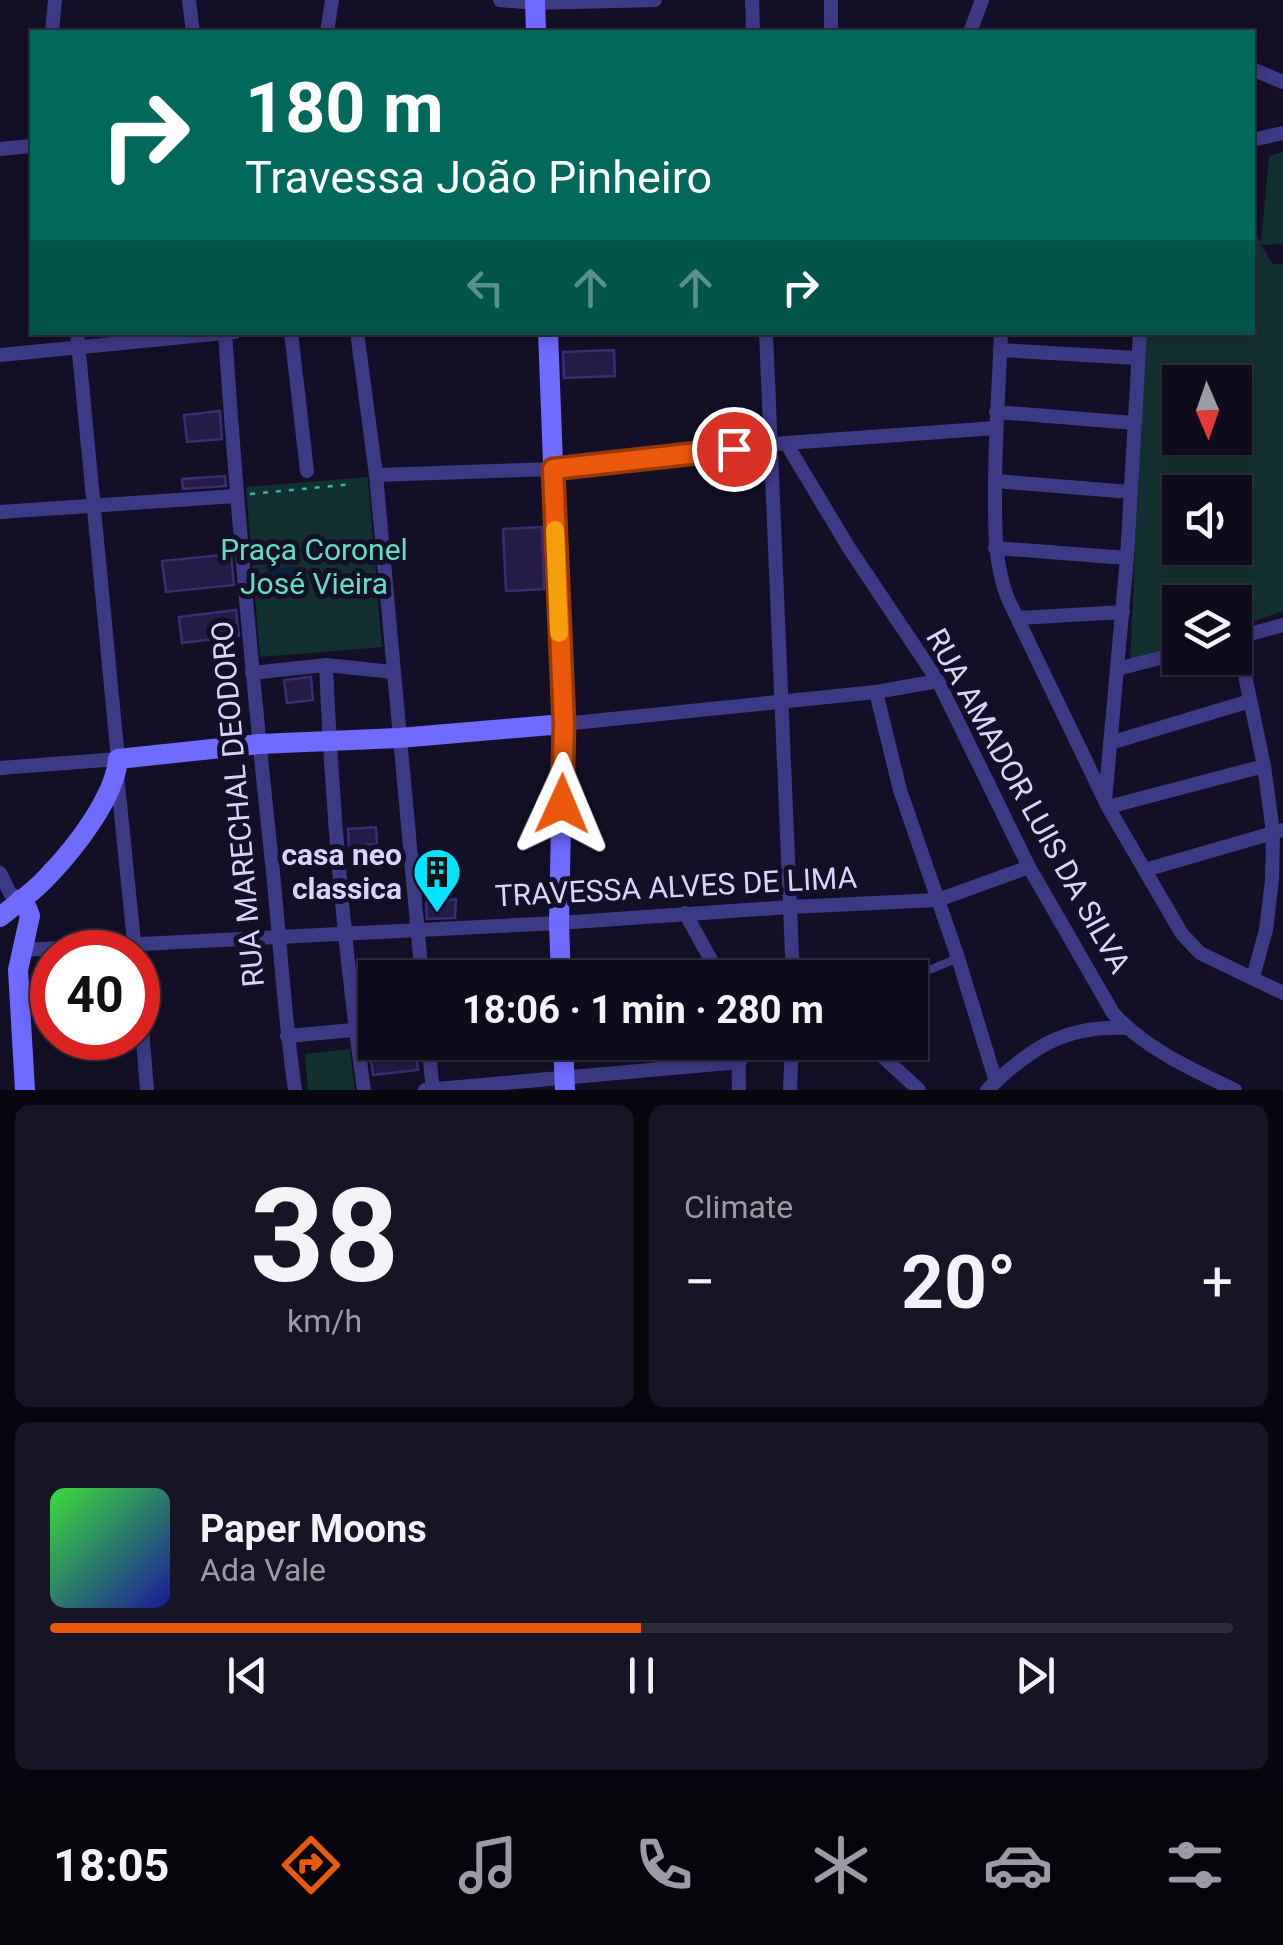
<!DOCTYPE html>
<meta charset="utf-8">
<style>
:root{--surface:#0e0b1c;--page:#171425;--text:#f1f3f6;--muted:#9b9ba3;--line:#2e2b3b;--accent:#ea580c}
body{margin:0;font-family:Roboto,sans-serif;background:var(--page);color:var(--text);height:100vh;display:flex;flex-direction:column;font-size:38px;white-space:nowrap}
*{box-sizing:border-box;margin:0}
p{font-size:32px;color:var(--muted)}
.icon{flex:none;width:55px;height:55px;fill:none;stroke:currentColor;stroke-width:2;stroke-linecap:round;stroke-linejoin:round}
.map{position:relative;height:1090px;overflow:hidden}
.details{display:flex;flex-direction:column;gap:15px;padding:15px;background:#08060f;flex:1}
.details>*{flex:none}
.banner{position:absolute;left:30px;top:30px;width:1225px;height:305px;border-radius:0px;box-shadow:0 5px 15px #0003,0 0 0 2px var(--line);background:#00695c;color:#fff;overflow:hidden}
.needle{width:65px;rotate:178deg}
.controls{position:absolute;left:1162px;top:365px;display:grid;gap:20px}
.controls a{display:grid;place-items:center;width:90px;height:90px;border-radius:0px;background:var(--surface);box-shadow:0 5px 15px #0003,0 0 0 2px var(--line);font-size:50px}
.speed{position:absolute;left:30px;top:930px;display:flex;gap:20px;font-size:50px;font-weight:700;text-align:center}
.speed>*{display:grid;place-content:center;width:130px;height:130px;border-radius:50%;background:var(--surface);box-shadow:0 5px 15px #0003,0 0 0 2px var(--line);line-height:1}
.speed .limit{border:15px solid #d22;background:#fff;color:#111}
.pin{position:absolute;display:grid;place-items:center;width:85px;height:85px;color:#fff;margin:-42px;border:5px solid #fff;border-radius:50%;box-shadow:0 2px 10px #0007}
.me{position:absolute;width:110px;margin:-55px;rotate:1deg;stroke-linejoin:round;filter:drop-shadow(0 0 8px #0008)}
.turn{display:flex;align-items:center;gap:35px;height:210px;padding:0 50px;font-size:45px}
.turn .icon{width:130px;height:130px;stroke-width:2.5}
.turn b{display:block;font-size:70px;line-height:85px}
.lanes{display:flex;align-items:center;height:95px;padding:0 50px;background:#0003;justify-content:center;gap:50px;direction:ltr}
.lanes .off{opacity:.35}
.big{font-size:75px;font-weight:700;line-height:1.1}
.details .card{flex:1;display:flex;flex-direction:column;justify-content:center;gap:15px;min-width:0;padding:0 35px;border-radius:15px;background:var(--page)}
.details .dial{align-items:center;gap:0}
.dial b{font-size:130px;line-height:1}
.song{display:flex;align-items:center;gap:30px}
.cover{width:120px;height:120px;border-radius:15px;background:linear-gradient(135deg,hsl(120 70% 55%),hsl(240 70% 35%))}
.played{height:10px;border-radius:5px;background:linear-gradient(90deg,var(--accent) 50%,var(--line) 50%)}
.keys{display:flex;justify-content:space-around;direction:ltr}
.heat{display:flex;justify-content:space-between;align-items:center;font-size:55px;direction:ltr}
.details .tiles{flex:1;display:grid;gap:15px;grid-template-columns:1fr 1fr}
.card:last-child{grid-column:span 2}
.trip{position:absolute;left:358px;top:960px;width:570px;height:100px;border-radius:0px;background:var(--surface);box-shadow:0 5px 15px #0003,0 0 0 2px var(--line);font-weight:700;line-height:100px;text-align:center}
.tab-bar{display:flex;height:160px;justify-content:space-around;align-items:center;background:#06040b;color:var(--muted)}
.tab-bar .icon{width:70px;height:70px}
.tab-bar .selected{color:var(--accent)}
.tab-bar b{font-size:45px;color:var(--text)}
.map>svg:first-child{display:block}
.green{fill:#12302f;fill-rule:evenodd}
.water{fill:#0a1f44}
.building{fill:#241b47;stroke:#3b2d73;stroke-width:2.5}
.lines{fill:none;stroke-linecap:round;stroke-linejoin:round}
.path{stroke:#2fb8b0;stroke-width:2.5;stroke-dasharray:5 8;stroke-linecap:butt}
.lane{stroke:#3d3a85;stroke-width:8}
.street{stroke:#3d3a85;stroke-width:14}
.secondary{stroke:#6f6bff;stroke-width:20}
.route-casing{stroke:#983908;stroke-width:25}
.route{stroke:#ea580c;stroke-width:18}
.slow{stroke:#f59e0b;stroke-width:18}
.labels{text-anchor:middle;stroke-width:10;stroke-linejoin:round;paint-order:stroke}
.park-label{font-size:30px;fill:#5fe0c0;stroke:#130f26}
.street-label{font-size:30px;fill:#d9d4ff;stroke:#130f26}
.poi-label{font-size:30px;font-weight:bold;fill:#d9d4ff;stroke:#130f26;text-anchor:end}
</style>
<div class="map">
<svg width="1283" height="1090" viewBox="0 0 1283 1090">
<rect width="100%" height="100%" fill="#130f26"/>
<g class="green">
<path d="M1283,152V244L1261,245L1273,264H1283V611L1235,628V602H1180V648L1130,666L1144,333L1252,332L1253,231L1261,242L1269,156ZM1180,382H1235V438H1180ZM1180,492H1235V548H1180Z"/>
<path d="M368,477L382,647L260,657L246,487Z"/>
<path d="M350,1049L355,1090H308L305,1054Z"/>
</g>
<path class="water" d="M294,566L307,588L274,597L265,572Z"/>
<g class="building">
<path d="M614,350L615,376L564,378L563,352Z"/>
<path d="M220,411L222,439L187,442L184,415Z"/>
<path d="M225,476L226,486L183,489L182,479Z"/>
<path d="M542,527L544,589L506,591L503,529Z"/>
<path d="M231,554L234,585L166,592L162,561Z"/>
<path d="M236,610L239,636L182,643L179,617Z"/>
<path d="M311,677L313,700L287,703L284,680Z"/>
<path d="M376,827L377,844L349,846L348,829Z"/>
<path d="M456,899L455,918L427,919L426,903Z"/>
<path d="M368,1039H375V1042H415L418,1070L373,1075Z"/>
</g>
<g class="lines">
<path class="path" d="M250,494L353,484"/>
<path class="lane" d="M910,978L958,958"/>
<g class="street">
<path d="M189,0L193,32"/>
<path d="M500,0L535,3L655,0"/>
<path d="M752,0L753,32"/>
<path d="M831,0V32"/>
<path d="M52,32L55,0"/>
<path d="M327,32L332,0"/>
<path d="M970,32L982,0"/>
<path d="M1252,69L1283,82"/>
<path d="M1252,140L1283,133"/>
<path d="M0,149L32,146"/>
<path d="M225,332C237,510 253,686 272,863C280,939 284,1015 295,1090"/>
<path d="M291,332L307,471"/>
<path d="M357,332L376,475L422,978"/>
<path d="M766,332L793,978"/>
<path d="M1001,332C999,385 995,438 995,490C995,528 994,563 1008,599L1108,807L1182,934L1200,953L1283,993"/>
<path d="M1000,350L1137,358"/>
<path d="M0,355L235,332"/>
<path d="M996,412L1134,423"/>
<path d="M786,443L849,548L938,681L1029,867L1113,1013C1144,1048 1193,1070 1235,1090"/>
<path d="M376,475L553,469L786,443L996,428"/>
<path d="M995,481L1131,492"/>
<path d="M0,512L236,496"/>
<path d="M995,548L1127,558"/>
<path d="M1019,618L1123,612"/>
<path d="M1237,637L1264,766L1273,832L1272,880L1266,930L1253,977"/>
<path d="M1235,638L1283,625"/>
<path d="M326,665C332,807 344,949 364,1090"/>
<path d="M1117,669L1180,653"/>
<path d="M252,673L326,665L393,672"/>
<path d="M876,692L900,790L958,958L996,1082"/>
<path d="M563,724L876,692L938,681"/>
<path d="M1110,743L1250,701"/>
<path d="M0,768L118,759L77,332"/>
<path d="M117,774L135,952"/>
<path d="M1105,801L1127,558L1140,332"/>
<path d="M1108,807L1264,766"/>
<path d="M1145,870L1283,830"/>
<path d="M0,873L10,893L20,900"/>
<path d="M685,913L721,978"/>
<path d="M21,950L559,923L790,907L938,900L1029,867"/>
<path d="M138,978L147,1090"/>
<path d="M287,1036L375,1028"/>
<path d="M428,1042L433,1090"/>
<path d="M738,1042L739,1090"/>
<path d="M867,1042L919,1090"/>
<path d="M425,1090L740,1062"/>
<path d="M790,1090L792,1042"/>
<path d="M987,1090C1030,1048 1065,1025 1126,1028"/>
</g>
<g class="secondary">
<path d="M535,0L536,32"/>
<path d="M548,332L563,724L559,923L561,978"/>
<path d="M20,900L27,908L30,916L18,970L25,1090"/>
<path d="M0,917C16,904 35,891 49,875C75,848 115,797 118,759L259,744L399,738L563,724"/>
<path d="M563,1042L565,1090"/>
</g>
</g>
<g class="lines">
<g class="route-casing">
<path id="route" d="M562,804L564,724L553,469L734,449"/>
</g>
<use href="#route" class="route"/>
<path class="slow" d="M555,530L559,633"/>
</g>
<defs>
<g id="building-pin" transform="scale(2.5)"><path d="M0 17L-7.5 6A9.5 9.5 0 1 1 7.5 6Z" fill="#00e5ff" stroke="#130f26"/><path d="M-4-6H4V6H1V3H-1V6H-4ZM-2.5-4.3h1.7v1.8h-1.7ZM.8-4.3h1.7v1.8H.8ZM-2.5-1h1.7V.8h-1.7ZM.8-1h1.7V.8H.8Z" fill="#111"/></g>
</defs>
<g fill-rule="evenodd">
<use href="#building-pin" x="437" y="872"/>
</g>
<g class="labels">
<g class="park-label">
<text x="314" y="560">Praça Coronel<tspan x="314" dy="34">José Vieira</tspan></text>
</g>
<g class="street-label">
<text transform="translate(1028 801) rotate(61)" y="10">RUA AMADOR LUIS DA SILVA</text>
<text transform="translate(238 804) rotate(-95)" y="10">RUA MARECHAL DEODORO</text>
<text transform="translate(676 887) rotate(-3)" y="10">TRAVESSA ALVES DE LIMA</text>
</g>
<g class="poi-label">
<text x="402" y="865">casa neo<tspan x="402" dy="34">classica</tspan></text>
</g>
</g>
</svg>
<div class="controls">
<a><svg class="needle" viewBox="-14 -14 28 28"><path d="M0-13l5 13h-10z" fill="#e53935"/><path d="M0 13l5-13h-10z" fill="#9b9ba3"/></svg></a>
<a><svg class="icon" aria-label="sound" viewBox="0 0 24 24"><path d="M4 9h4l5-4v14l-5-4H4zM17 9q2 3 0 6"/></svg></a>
<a><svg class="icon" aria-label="layers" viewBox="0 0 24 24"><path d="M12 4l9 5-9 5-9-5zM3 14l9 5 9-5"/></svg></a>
</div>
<div class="speed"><div class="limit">40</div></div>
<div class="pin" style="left:734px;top:449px;background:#d93025"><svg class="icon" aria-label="arrive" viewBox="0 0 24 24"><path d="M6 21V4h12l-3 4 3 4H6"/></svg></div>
<svg class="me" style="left:562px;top:804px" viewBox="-20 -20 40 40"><path d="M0-17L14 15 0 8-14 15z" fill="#ea580c" stroke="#fff" stroke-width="4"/></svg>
<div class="trip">18:06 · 1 min · 280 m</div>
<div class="banner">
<div class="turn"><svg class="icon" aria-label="right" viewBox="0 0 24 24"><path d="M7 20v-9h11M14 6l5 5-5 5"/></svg><div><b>180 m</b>Travessa João Pinheiro</div></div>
<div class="lanes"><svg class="icon off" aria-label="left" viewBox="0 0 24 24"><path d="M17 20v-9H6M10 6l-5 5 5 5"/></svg><svg class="icon off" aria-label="ahead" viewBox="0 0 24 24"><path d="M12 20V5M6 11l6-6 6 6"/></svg><svg class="icon off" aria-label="ahead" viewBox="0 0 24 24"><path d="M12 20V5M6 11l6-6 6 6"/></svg><svg class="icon" aria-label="right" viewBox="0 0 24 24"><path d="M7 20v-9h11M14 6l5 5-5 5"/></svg></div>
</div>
</div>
<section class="details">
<div class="tiles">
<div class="card dial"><b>38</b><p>km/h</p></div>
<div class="card"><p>Climate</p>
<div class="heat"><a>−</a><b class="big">20°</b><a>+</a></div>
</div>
<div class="card">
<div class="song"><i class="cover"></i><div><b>Paper Moons</b><p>Ada Vale</p></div></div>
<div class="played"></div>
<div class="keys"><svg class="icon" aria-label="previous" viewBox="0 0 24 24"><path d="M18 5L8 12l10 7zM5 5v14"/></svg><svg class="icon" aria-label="pause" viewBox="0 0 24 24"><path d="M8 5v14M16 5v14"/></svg><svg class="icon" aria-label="next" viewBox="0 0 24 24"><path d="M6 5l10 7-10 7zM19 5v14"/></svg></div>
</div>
</div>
</section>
<nav class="tab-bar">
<b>18:05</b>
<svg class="icon selected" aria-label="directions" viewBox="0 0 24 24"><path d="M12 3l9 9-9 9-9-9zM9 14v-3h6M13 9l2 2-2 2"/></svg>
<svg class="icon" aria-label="music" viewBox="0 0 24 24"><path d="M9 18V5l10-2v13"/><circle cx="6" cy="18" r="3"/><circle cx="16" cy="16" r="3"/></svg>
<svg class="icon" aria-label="phone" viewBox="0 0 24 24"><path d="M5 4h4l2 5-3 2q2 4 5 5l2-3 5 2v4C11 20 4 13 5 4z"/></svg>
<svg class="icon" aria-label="climate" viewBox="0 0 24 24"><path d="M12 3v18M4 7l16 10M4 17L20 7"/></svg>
<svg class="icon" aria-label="car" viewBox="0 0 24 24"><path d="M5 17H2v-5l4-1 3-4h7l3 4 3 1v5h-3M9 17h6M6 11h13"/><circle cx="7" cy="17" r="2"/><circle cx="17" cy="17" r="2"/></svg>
<svg class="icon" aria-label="filters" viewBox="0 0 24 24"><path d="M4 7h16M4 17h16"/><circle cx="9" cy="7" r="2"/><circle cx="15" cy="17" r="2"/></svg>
</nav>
